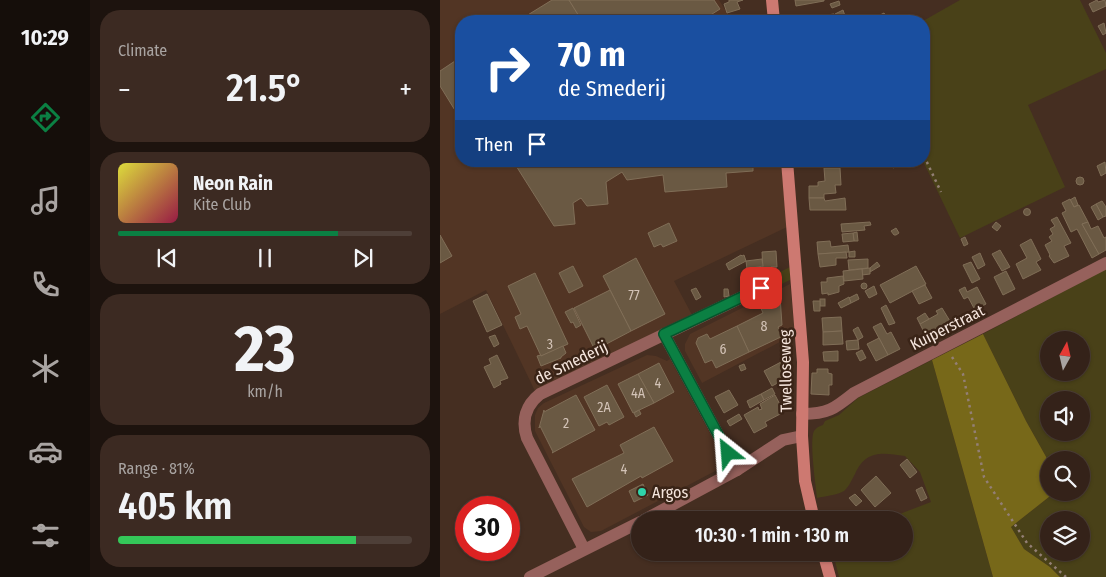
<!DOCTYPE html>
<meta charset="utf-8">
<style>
:root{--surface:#342219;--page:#3c2a22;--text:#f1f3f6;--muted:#a9a4a2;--line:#4e3f38;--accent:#0b8043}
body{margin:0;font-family:"Fira Sans Condensed",sans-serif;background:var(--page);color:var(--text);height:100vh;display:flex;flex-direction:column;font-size:19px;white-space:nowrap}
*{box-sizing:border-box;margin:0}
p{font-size:16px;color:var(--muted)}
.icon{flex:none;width:28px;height:28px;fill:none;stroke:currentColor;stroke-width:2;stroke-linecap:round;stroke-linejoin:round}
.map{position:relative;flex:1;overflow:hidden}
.sheet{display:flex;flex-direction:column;gap:10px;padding:10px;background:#1d130e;width:350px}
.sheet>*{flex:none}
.guide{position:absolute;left:15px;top:15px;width:475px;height:152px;border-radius:20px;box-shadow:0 1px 4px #0004,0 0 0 1px var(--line);background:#1a4fa0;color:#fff;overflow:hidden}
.needle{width:32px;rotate:8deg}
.controls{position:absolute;left:600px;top:331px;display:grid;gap:10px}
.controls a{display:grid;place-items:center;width:50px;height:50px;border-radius:50%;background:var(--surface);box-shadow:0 1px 4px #0004,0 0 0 1px var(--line);font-size:25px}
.speed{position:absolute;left:15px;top:496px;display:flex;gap:10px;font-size:25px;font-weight:700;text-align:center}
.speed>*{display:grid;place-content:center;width:65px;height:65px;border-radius:50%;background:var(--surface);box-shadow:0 1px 4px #0004,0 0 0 1px var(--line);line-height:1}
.speed .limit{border:8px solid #d22;background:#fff;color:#111}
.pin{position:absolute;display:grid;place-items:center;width:42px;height:42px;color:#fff;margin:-21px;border-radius:10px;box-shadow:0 2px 8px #0006}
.me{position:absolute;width:55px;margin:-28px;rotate:332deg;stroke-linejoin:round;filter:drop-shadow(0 0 4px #0008)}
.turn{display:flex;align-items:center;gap:18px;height:105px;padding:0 20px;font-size:22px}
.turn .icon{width:65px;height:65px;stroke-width:2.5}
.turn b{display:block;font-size:35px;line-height:42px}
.then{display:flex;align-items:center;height:48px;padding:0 20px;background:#0003;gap:10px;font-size:19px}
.big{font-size:38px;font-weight:600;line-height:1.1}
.sheet .tile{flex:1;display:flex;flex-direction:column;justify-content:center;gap:8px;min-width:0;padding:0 18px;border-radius:20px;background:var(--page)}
.sheet .dial{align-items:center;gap:0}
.dial b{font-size:65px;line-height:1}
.song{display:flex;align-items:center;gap:15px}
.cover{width:60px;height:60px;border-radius:8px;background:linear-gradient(135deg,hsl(60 70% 55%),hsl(340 70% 35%))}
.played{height:5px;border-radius:2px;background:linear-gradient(90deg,var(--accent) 75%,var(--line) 75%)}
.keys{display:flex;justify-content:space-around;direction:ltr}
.heat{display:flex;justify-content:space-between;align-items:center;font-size:28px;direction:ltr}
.charge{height:8px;border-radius:4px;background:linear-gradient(90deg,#34c759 81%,var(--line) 0)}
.trip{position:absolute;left:191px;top:511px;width:282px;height:50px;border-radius:25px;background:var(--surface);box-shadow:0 1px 4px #0004,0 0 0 1px var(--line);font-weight:600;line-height:50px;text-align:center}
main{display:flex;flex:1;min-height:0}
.menu{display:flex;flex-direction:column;width:90px;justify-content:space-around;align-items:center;background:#150e0a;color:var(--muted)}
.menu .icon{width:35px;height:35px}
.menu .active{color:var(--accent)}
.menu b{font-size:22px;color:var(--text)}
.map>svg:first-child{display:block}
.built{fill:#523524}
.green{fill:#494118;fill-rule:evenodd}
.forest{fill:#776819}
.building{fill:#6a5943;stroke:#806e57}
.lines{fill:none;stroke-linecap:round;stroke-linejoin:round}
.path{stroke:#937f75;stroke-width:2.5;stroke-dasharray:2.5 4;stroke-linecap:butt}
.minor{stroke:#96615c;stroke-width:12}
.tertiary{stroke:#96615c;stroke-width:12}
.secondary{stroke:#cd7971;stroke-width:12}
.route-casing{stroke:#07532c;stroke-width:12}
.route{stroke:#0b8043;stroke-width:9}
.poi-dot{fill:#2fd4aa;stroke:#3a2417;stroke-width:2}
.labels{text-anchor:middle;stroke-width:5;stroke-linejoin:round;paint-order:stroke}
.number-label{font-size:14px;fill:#d3c3b7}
.street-label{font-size:16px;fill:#f6e6de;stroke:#3a2417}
.poi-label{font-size:16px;fill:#f6e6de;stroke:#3a2417;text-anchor:start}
</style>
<main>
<nav class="menu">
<b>10:29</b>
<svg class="icon active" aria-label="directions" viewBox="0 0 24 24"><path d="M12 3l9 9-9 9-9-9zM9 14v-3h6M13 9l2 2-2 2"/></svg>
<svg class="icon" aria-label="music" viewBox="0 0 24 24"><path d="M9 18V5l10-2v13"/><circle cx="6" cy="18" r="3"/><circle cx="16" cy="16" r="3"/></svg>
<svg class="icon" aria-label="phone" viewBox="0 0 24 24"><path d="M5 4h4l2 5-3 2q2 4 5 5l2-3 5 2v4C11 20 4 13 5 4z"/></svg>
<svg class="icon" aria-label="climate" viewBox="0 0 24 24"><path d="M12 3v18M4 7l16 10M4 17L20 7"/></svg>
<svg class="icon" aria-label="car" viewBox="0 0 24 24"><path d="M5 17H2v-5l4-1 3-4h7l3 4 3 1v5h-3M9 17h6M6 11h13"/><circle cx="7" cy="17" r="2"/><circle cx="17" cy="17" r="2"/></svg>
<svg class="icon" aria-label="filters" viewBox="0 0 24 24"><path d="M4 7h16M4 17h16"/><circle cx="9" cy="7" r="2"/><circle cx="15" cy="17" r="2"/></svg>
</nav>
<section class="sheet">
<div class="tile"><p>Climate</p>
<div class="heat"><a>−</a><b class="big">21.5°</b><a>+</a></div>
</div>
<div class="tile">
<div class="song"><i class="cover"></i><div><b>Neon Rain</b><p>Kite Club</p></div></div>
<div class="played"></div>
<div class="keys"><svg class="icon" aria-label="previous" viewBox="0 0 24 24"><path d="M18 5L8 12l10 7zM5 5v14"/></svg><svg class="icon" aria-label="pause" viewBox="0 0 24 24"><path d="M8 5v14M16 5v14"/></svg><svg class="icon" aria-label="next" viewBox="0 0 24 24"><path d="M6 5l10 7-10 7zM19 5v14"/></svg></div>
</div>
<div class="tile dial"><b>23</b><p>km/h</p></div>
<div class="tile"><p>Range · 81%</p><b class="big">405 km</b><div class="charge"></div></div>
</section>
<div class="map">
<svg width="666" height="577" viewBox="0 0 666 577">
<rect width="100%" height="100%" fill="#452e21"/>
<g class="built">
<path d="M0,0H279L292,21H21V161H341L347,227L234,281L252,315L95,391L46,290L0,314Z"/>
<path d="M350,284L355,334L262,383L245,351V344L250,334Z"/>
<path d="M207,355L216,356L227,361L230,359L283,458V464L279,469L161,531L151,532L144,527L95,431V415L98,408L104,403Z"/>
</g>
<g class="green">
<path d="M520,0H640L666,53V69L588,105L625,187L520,238L483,161V21Z"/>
<path d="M350,267V280L327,291L322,281Z"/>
<path d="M666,269V577H620L610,567L584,549L571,527L614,493L641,492V460H609V462L586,421L543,334ZM609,340H641V372H609ZM609,400H641V432H609ZM609,520H641V552H609Z"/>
<path d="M492,360L553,577H399L393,553L465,552V520H444L491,502L480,472L465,456C443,453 426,449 415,474C412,479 409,487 404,491C398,495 385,496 377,498C376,486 369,441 374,431C376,428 379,426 383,425L385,421L399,415L418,398Z"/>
</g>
<path class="forest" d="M543,334L586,421L609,462V492L614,493L571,527L584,549L610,567L620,577H553L492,360Z"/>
<g class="building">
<path d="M112,0H129L142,21H78Z"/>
<path d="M129,0H274L280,9L261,21H142Z"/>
<path d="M289,0H303L297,2L300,9L287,13L284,4L289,2Z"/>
<path d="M355,0H384V1L356,6Z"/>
<path d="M657,0L658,2L665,0L666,6L653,12L649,4Z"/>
<path d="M399,1L400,5L392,8L390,4Z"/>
<path d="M403,10L405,16L397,19L395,14Z"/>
<path d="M444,13L449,21H435L434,18Z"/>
<path d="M394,14L395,20L381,21L380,16Z"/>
<path d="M664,23L666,33L663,35L658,26Z"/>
<path d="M21,57V120L0,86V71Z"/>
<path d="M73,161H313V171L286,173L287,187L225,192L223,175L187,180L182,172L166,182L168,204L147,206L141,198L133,203L135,224L114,226Z"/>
<rect x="388" y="161" width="11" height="3"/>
<path d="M454,161H468L453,168L451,163Z"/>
<path d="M665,162L666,173L661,176L657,166Z"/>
<path d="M384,168H400L401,185H395L396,193L384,194V198H369V186H378V182L385,181Z"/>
<circle cx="640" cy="181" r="4"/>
<path d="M635,197L638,205L634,207L630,200Z"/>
<path d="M369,198H384L385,201L405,198L406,210H370Z"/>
<path d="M630,199L634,207L639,205L648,222L642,224L659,254L652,258L637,229L631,232L622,213L626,211L622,203Z"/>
<path d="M662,201L666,207V216L663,217L656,204Z"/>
<path d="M656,204L663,217L658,220L651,207Z"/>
<circle cx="587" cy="212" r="3.5"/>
<path d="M617,217L631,243L624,246L629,256L614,263L609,256L610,255L605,245L612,241L609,237L613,234L610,229L615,226L611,220Z"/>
<path d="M430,222L431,225L424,226L425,230L402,232L401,224Z"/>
<path d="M556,222L561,226L557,231L552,227Z"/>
<path d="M648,222L651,229L658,226L664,238L666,237V250L659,254L642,224Z"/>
<path d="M229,223L237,241L223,247L221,244L214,247L208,233Z"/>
<path d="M456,228L459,233L456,235H454L451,231Z"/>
<path d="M417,232L418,241H414L413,233Z"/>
<path d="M413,233L414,241L403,242L402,234Z"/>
<path d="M0,235L12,256L0,263Z"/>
<path d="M525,237L528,244L524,246L521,239Z"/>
<path d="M591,239L601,259L596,262L601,270L583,279L576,264L587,258L580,245Z"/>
<path d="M390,241L391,247L408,245L409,252L378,254L377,242Z"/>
<path d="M560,250L570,267L562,271L552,254Z"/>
<path d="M336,251L337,267H331V270H323L322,252Z"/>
<path d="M415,251V257H409V252Z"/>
<path d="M406,252L407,258H396V265L380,267L378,254Z"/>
<path d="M540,253L545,265L538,269L532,257Z"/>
<path d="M301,255L302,256L304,255L306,261L289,270L286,264Z"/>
<path d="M196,258L225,314L191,331L163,276Z"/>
<path d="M322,259L323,266L307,269L306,261Z"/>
<path d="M428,259V268L409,270L408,260Z"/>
<path d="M437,262L440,266L430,272V268Z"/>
<path d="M531,262L540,279L532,283L523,265Z"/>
<path d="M133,266L143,286L129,293L119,273Z"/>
<path d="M476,266L486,284L450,303L440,285Z"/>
<path d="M430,268V274L422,275V269Z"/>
<path d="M422,269L423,279L404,281L403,271Z"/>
<path d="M566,271L575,289L563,295L554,277Z"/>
<path d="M95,273L128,344L101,356L87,326L80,329L75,317L81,314L68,286Z"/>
<path d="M403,276L404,284L399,286V292L388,295V293L382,294L381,282H387V278Z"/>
<circle cx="424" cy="286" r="3"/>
<path d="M485,285L492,298L479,304L472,291Z"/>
<path d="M434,286L437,294L429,298L425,291Z"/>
<path d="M525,287L527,292L537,287L546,304L535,310L528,297L524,299L519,290Z"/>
<path d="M256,288L261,297L256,300L251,290Z"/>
<path d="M284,289H288L289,296L284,297Z"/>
<path d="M170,290L191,331L155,350L134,308Z"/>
<path d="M47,294L62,325L47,332L33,301Z"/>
<path d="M417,294L419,299L411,303L409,298Z"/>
<path d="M340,296L342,325L338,327L343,336L309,352L297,326L323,313L320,306Z"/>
<path d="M409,297L411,303L401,308L398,303Z"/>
<rect x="380" y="299" width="5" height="7"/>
<path d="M373,301H380V311H374Z"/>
<path d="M446,305L455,323L449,325L441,308Z"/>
<path d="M133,308L141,325L136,328L133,322L131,323L125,312Z"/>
<path d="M502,308L513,326L488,340L480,324L498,314L496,311Z"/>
<path d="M485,313L489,319L480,324L477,318Z"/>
<path d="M401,317L402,331L383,332L382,318Z"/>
<path d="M441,323L447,334L451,332L460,349L448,355L433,327Z"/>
<path d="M297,326L309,352L276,368L272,360L265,363L256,343L258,338L267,334L270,339Z"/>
<path d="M418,327L423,337L418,340L413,330Z"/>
<path d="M402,331L403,344L383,345V332Z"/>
<path d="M55,335L59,344L54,347L49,337Z"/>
<path d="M439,338L448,355L436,361L427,344Z"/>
<path d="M418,340L419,349L407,350L406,341Z"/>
<path d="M123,346L126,353L121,357V358L101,366L97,356L101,355V356Z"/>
<path d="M422,350L426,358L420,361L416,353Z"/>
<path d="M398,351V361H384L383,352Z"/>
<path d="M57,355L68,378L60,381L61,384L54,388L44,367L51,364L49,359Z"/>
<path d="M341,362L349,377L332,386L324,371Z"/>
<path d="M219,363L234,392L214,403L198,374Z"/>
<path d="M304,364L306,369L301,371L299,366Z"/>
<path d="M377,369H388V373L392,374V385H389V395L371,394L372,373H377Z"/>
<path d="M198,374L214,403L193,413L178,384Z"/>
<path d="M167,385L184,417L169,425L167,422L159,426L144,397Z"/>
<path d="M332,388L335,394L324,400L321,394Z"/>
<path d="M289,390L298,405L284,413L275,397Z"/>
<path d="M321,394L324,400L310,408L307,401Z"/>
<path d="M136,395L155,430L112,453L113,452L100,426L99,428L104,410V412Z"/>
<path d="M335,395L344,412L325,422L327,426L314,433L304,415L318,407L319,410L322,409L320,404Z"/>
<path d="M199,410L201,414L196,417L194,413Z"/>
<path d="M299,414L302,419L290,426L287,421Z"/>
<path d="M214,427L233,461L202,478L201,476L147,507L132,479L184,453L180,445Z"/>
<path d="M467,459L477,472L470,478L460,465Z"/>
<path d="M436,476L451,493L435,507L421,490Z"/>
<path d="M203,484L208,495L194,502L189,491Z"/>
<path d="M482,487L487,498L481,501L476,490Z"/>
<path d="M415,494L422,501L416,506L409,498Z"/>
</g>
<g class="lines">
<g class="path">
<path d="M484,156L501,192"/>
<path d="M333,290L345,285"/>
<path d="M512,357L523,374L544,477L587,543L626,577"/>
</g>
<g class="minor">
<path d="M224,334L297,470"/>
<path d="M362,414C388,414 394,409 414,393L666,263"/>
<path d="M144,549L87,438C81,420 86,405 100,394L321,288"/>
</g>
<g class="tertiary">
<path d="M204,520L297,470L343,440L362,436"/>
<path d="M90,577L200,522"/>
</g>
<g class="secondary">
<path d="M332,0L334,21"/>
<path d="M347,161L363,362L362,436L365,481L374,520"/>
<path d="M383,552L390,577"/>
</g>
</g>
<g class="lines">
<g class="route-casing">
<path id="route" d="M288,453L224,334L321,288"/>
</g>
<use href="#route" class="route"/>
</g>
<circle class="poi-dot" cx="202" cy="492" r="5"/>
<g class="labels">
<g class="number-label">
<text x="194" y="300">77</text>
<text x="324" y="331">8</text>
<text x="110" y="349">3</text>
<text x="283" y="354">6</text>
<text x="218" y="388">4</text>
<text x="198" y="398">4A</text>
<text x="164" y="412">2A</text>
<text x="126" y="428">2</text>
<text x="184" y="474">4</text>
</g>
<g class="street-label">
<text transform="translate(507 327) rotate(-27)" y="6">Kuiperstraat</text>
<text transform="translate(131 362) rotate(-26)" y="6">de Smederij</text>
<text transform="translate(345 371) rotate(-91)" y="6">Twelloseweg</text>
</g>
<g class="poi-label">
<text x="212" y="498">Argos</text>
</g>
</g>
</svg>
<div class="controls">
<a><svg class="needle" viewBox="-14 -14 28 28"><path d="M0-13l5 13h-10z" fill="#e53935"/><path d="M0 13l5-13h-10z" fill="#a9a4a2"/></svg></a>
<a><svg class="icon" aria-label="sound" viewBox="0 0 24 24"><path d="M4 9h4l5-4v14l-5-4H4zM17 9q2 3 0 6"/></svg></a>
<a><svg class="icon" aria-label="search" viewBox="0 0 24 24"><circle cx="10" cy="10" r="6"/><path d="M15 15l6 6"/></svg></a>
<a><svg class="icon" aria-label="layers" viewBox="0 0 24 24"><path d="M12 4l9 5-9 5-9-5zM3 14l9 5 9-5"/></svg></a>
</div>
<div class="speed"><div class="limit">30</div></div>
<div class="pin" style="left:321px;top:288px;background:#d93025"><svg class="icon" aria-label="arrive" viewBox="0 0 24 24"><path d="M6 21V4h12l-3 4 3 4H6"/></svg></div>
<svg class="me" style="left:288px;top:453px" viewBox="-20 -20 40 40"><path d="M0-17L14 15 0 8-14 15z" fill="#0b8043" stroke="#fff" stroke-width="4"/></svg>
<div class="trip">10:30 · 1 min · 130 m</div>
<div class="guide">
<div class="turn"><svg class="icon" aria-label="right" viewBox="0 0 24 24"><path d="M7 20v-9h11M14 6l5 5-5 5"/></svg><div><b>70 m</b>de Smederij</div></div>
<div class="then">Then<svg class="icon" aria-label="arrive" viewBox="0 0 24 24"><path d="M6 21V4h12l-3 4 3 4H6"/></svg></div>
</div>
</div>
</main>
